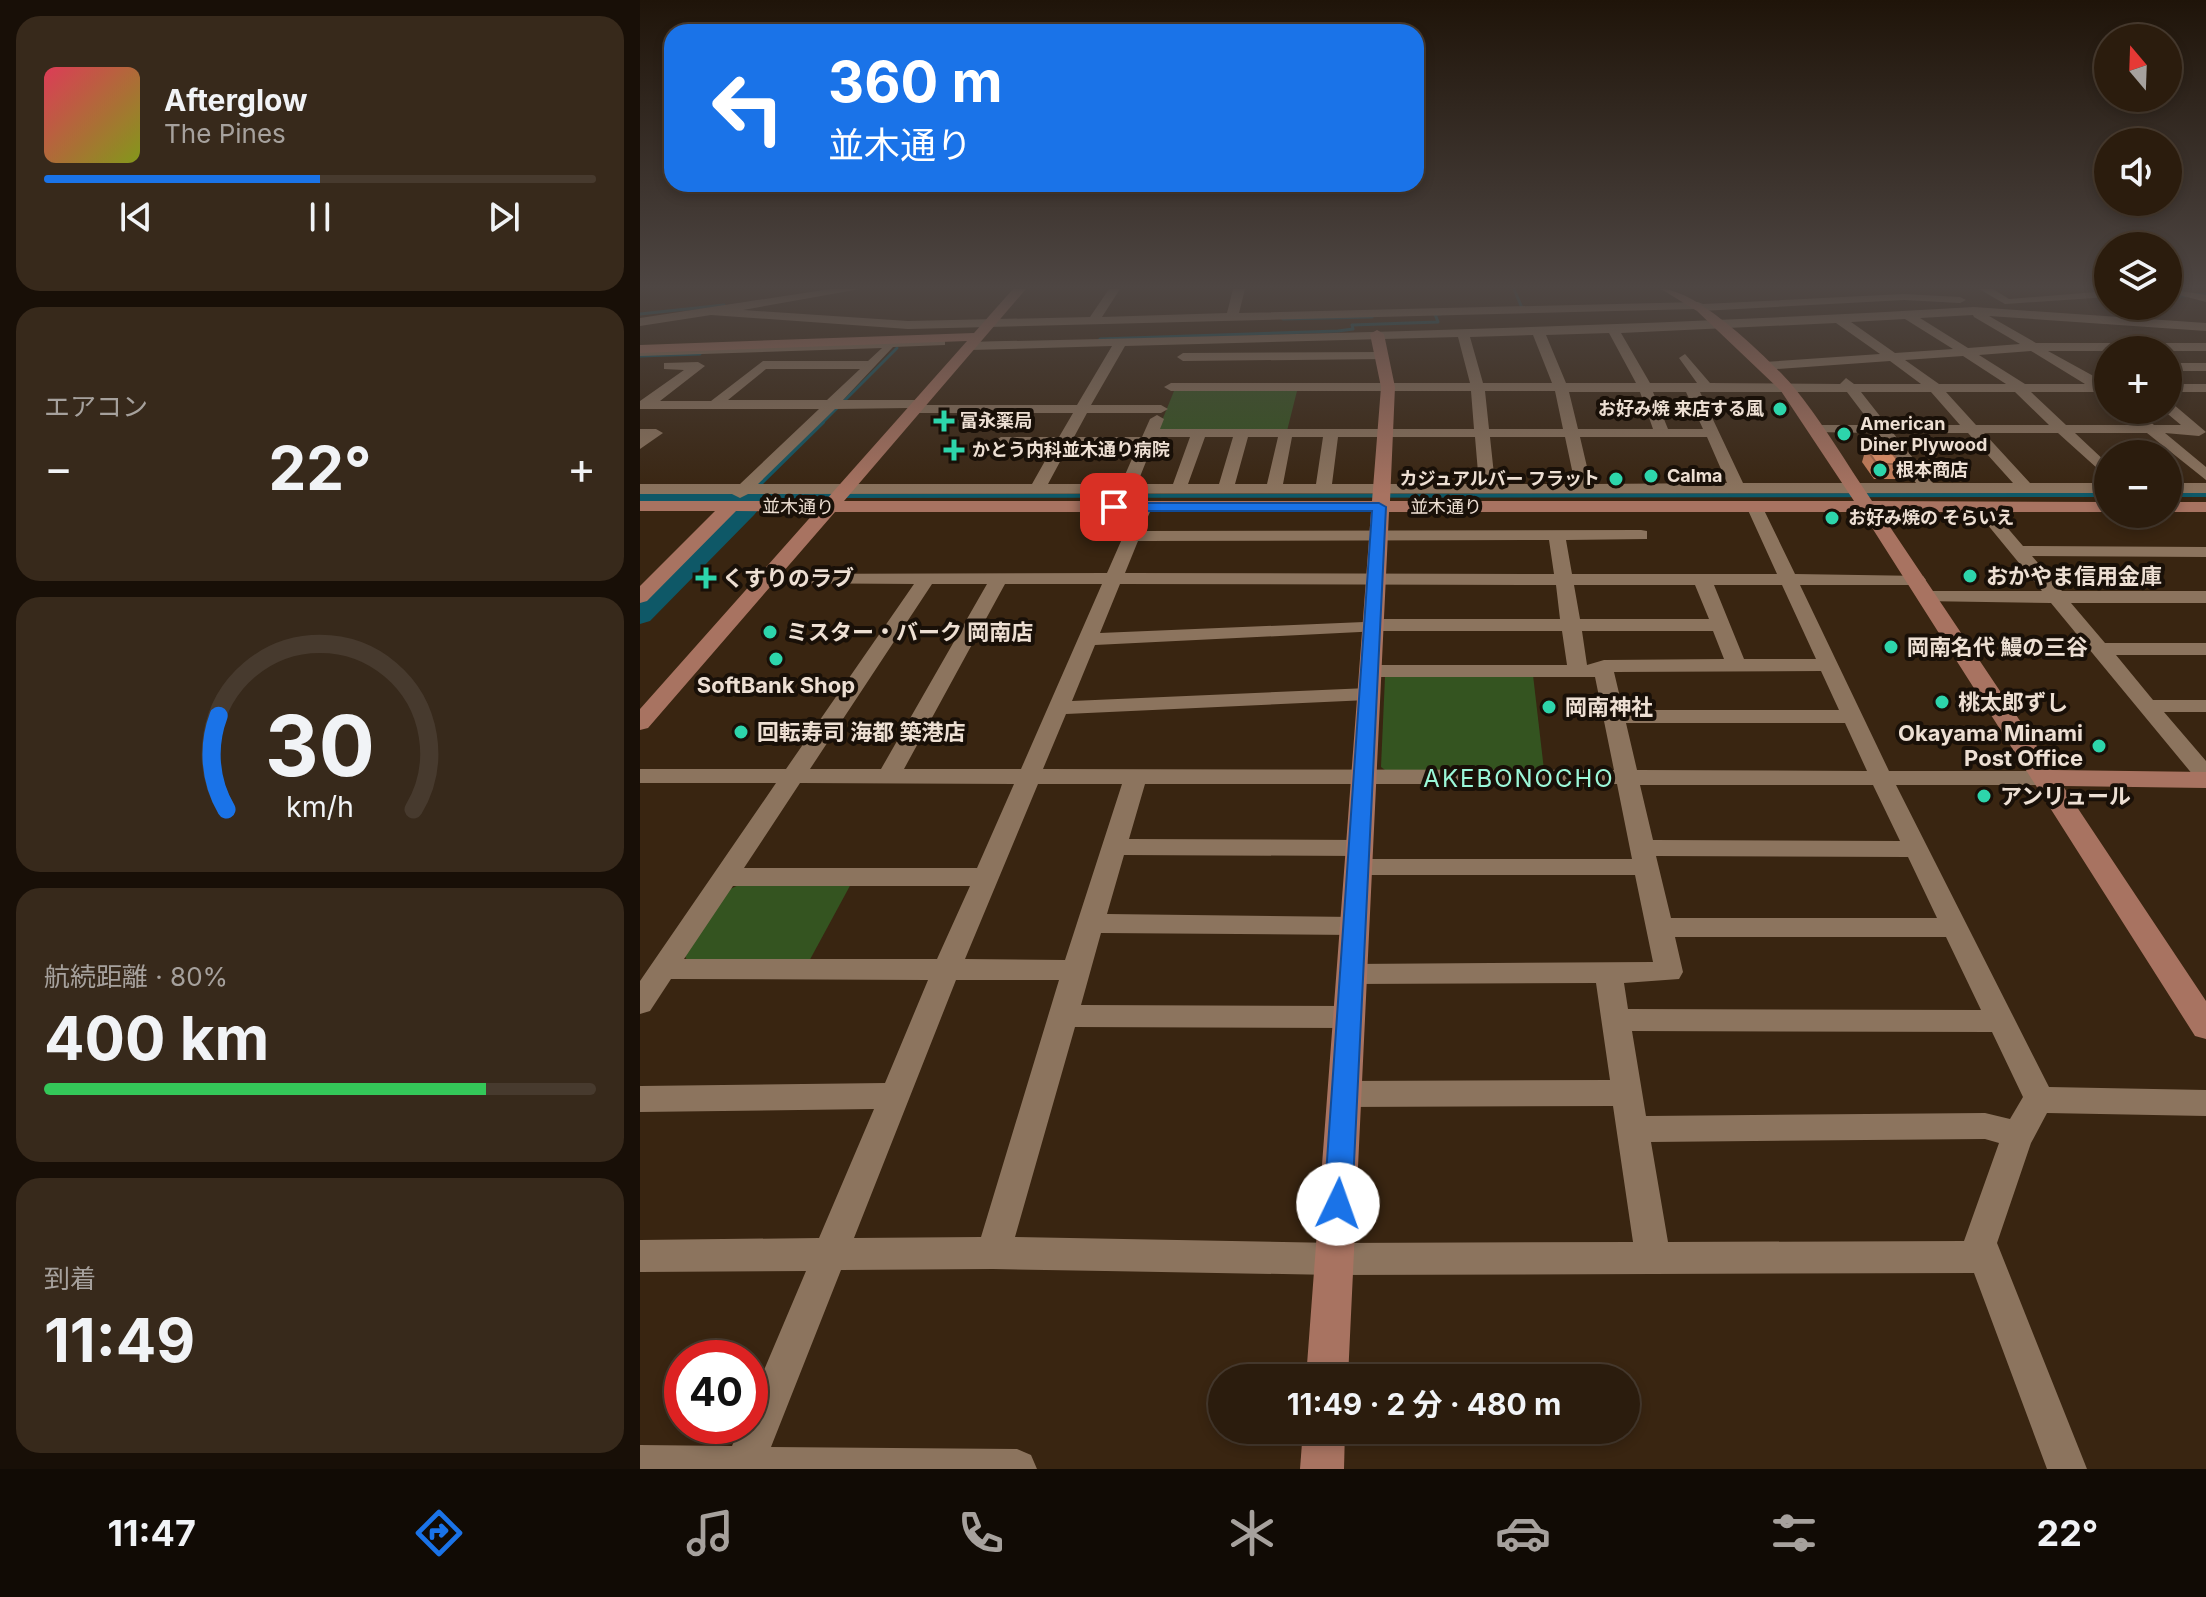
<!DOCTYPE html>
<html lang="ja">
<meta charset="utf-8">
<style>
:root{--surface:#2b1c0d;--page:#37291b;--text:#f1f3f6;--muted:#a6a19d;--line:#473a2e;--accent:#1a73e8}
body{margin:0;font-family:Inter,"Noto Sans JP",sans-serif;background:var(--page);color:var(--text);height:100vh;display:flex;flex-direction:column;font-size:30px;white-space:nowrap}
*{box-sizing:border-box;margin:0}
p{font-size:26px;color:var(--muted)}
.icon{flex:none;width:44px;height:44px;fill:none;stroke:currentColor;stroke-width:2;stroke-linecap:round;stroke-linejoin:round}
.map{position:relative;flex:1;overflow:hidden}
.details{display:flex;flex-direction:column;gap:16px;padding:16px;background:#180f07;width:640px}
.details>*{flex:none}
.guide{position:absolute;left:24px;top:24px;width:760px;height:168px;border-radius:24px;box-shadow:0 4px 12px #0003,0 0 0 2px var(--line);background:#1a73e8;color:#fff;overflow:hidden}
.needle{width:52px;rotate:341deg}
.fabs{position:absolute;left:1454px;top:24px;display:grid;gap:16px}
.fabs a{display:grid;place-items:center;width:88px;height:88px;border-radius:50%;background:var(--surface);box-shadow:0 4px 12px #0003,0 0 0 2px var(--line);font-size:40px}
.speed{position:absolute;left:24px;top:1340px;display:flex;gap:16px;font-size:40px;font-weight:700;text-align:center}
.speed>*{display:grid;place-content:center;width:104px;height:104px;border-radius:50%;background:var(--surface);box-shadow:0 4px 12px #0003,0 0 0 2px var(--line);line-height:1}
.speed .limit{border:12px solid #d22;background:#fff;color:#111}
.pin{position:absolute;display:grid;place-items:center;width:68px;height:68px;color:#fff;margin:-34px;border-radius:16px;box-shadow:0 4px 12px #0006}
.me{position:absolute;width:88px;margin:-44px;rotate:3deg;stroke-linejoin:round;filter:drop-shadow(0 0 6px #0008)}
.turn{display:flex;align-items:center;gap:28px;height:168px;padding:0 32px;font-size:36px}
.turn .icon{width:104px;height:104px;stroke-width:2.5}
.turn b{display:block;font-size:56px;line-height:68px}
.big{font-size:60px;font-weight:700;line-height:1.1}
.details .card{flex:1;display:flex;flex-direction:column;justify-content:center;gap:12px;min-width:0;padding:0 28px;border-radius:24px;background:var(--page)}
.details .dial{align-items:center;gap:0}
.dial svg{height:208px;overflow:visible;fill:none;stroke:var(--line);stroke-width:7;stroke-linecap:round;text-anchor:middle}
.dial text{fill:var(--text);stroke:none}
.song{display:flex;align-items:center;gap:24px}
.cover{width:96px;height:96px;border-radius:12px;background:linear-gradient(135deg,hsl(350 70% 55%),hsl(70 70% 35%))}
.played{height:8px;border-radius:4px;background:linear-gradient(90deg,var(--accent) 50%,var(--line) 50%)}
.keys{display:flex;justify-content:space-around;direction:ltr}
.heat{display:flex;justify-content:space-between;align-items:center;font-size:44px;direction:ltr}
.charge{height:12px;border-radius:6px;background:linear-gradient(90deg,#34c759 80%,var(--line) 0)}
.trip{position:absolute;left:568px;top:1364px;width:432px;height:80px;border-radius:40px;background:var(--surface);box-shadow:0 4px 12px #0003,0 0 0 2px var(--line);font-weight:700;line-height:80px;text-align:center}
.tabs{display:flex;height:128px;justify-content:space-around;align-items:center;background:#110b05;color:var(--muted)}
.tabs .icon{width:56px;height:56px}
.tabs .selected{color:var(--accent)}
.tabs b{font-size:36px;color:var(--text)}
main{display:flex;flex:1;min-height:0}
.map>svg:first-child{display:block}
.green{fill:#345420}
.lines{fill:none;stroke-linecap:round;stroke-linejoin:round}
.stream-far1{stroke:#0e5867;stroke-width:3}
.stream{stroke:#0e5867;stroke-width:4}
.river{fill:#0e5867;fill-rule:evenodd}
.street{fill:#8c745e;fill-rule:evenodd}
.secondary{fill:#a87361;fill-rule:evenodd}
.wall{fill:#cb815c}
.building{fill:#ec966b;stroke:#a5694b;stroke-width:2}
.route{fill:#1a73e8;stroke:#114b97;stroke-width:2}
.poi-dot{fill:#2dd5ab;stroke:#191008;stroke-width:3}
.labels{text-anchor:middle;stroke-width:8;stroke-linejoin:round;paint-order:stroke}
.far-poi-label{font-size:18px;font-weight:bold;fill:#eddfd3;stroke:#191008;text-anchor:start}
.far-street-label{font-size:18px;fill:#eddfd3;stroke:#191008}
.poi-label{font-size:22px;font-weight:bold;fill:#eddfd3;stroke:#191008;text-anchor:start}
.neighbourhood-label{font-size:24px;letter-spacing:2px;fill:#9bf8d9;stroke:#191008}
</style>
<main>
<section class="details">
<div class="card">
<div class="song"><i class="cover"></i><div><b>Afterglow</b><p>The Pines</p></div></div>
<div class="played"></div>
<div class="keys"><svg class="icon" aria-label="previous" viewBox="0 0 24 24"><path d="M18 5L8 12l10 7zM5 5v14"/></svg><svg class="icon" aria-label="pause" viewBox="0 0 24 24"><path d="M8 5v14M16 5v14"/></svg><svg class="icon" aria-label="next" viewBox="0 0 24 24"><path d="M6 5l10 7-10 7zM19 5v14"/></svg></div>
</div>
<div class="card"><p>エアコン</p>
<div class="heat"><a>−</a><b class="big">22°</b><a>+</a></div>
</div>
<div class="card dial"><svg viewBox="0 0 100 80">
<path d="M14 69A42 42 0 1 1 86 69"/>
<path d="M14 69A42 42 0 0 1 11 33" stroke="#1a73e8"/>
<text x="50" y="56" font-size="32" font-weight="700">30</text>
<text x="50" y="72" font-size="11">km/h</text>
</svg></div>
<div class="card"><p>航続距離 · 80%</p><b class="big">400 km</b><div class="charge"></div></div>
<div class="card"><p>到着</p><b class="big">11:49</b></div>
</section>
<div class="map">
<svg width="1566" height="1469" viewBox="0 0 1566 1469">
<rect width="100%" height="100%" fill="#392511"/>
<g class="green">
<path d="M534,391L539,390L657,391L647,431L521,430L519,428Z"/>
<path d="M752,674L893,675L904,770H745L741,767L745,677Z"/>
<path d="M212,882L167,965H49L45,956L88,890L103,883Z"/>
</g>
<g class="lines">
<g class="stream-far1">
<path d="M874,289L882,308"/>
<path d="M1528,297L1566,294"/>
<path d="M0,314L84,305"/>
<path d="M643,319L732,317"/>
<path d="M460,339L698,331L713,329L712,325L798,322L795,314H800"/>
<path d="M0,356L60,354"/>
<path d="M181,424L257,348"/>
</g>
<g class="stream">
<path d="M1528,495H1566"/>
<path d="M108,496L183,422"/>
<path d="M172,496L1468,495"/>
</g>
<path class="river" d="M0,488H172L185,496L172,504H110L118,510L114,515L10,621L0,624V599L100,504H0Z"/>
<g class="street">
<path d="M190,289H220L103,310L268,321L450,317L469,289H480L462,317L587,313L593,289H605L599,313L1058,302L1063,304L1264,294L1320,297L1326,300L1320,303L1264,300L1061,311L1056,309L268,329L71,315L0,326V318Z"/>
<path d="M1339,289H1353L1369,299L1468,291V297L1365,304Z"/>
<path d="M1528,289L1566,295V302L1528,292Z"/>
<path d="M1334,307L1566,323V331L1349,316L1396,343H1566V351H1408L1468,384V392H1391L1426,425H1497L1481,410H1497L1514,425H1541L1523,410H1528V403L1533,404L1566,432L1559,436L1525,433L1566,467V480L1507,433H1435L1468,464V478L1418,433H1344L1390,483H1468V493L108,494L100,498L92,494H0V484H100L179,409H0V401L44,370L24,369V363L58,362L65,366L20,401H71L123,361H228L242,348L0,356V348L301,338L305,339V345L253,347L203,400H280L286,405H437L472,346L330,350L324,346L330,342C665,334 999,327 1334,307ZM1333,315L1334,317L1380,344L1328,348L1280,318ZM1265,319L1313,349L1255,353L1211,322ZM1196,323L1240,354L1124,362L1117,366L1124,370L1250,361L1281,384H1214L1206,378L1200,384L1070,383L1045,354L1039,358L1057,383H1010L981,333ZM969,333L996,383H926L906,335ZM893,335L912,383H843L830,337ZM818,337L830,383H531L524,387L531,391H831L834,429H520L524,419L517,415L510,419L502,437H434L447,413H521L528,409L521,405H451L485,346ZM1391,351L1445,384H1385L1339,355ZM1323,356L1366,384H1299L1265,360ZM126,369H220L187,400H88ZM845,391H915L923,429H849ZM929,392H1000L1013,429H938ZM1013,392H1046L1063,429H1028ZM1060,392H1207L1232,425H1176L1169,429L1171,432L1238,433L1276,483H1103ZM1221,392H1291L1320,425H1247ZM1306,392H1375L1409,425H1336ZM195,409L268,408L275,413H433L419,437H361L354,441L361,445H414L392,484H118ZM1253,433H1328L1373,483H1293ZM516,437H550L533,484H497ZM565,437H593L579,484H548ZM608,437H638L627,484H595ZM652,437H683L676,484H643ZM698,437H835L839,484H692ZM850,437H925L935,484H855ZM940,437H1067L1087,483L951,484ZM429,445H498L481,484H408Z"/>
<path d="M741,352L747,356L746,359L543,361L537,357L543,353Z"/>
<rect x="1528" y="363" width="38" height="8"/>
<rect x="1528" y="384" width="38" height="8"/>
<path d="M0,429H16L23,433L0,449Z"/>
<rect x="1528" y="483" width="38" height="10"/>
<path d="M504,502L512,507L502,531L1001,530L1007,531V539L926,540L932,574H1137L1107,508L1115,503L1123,508L1155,574L1283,576L1286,580L1277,585H1160L1249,771H1405L1417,778L1405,785H1256L1409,1087L1566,1090V1116L1407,1113L1391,1143L1357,1243L1447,1469H1407L1334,1273L694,1275L353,1269L201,1270L131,1447L377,1449L391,1455L397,1469H0V1445L92,1446L100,1426H110V1403L166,1271L0,1272V1240L179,1238L234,1109L0,1112V1086L245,1083L288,980L31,979L10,1011L0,1014V981L136,783H0V769H146L274,584L128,583L119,578L122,574L467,573L496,507ZM909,540L914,574L485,573L498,541ZM292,584H347L241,769H170ZM365,584H462L381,769H264ZM480,584L916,585L920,619H732L724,622L460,633ZM934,585H1055L1069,619H940ZM1074,585H1142L1176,659H1104ZM740,631H922L927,665H730L720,671L730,677H955L974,770L403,769L426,714L728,700L739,694L728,688L432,701L455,645ZM942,631H1073L1084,659L964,660L947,665ZM1181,671L1199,710H983L974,672ZM986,723H1205L1227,771L997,770ZM160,783L374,784L337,868H104ZM398,784H482L425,960L325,959ZM505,784H977L992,859H718L709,861L705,867L709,873L718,875H995L1013,962L711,964L701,967L697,974L701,981L711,984L956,983L970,1080L704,1081L693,1085L689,1094L693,1103L704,1107L973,1106L993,1242L694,1243L375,1237L435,1027L709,1028L719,1025L723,1017L719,1009L709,1006L441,1005L461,933L714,935L723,933L727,926L723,919L714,917L467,914L484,855L719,856L728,854L731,848L728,842L719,840L489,839ZM1000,785H1233L1260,841L1013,840ZM1016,856L1268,857L1297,918H1031ZM93,886H330L297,959H44ZM1035,937H1306L1341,1010L988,1009L984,983L1039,979L1043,972ZM316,980H419L341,1237L214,1238ZM992,1031L1352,1032L1383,1097L1370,1119L1345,1113L1006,1116ZM1345,1139L1359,1143L1324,1241L1028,1242L1011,1142Z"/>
<path d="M1341,502L1347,504L1383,546L1566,547V557L1392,556L1422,591H1566V603H1431L1465,643H1566V655H1476L1513,700H1566V712H1524L1566,761V783L1558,781L1411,603L1281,601V593L1288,591H1402L1333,507Z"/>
</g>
<g class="secondary">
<path d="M373,289H386L204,501H732L741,387L730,334L737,330L744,334L755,387L750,501H1214L1141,391L1057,311L1021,289C1057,289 1127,357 1152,385C1182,421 1206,463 1232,501L1468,502V512H1240L1413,770L1566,772V788L1423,786L1566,1001V1039L1555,1036L1222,512H749L708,1378H666L731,512H195L8,728L0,730V709L175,512L96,511L7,601L0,603V586L75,511H0V501H185L327,341L0,353V345L334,333Z"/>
<rect x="1528" y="502" width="38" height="10"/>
<path d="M663,1430H705L704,1469H660Z"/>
</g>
</g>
<path class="wall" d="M1226,448L1261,464L1257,479H1234L1222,462Z"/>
<path class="building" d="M1226,448H1248L1261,464H1237Z"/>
<linearGradient id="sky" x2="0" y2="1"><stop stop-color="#1f1409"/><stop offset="0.58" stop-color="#4e4643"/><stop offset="1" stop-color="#4e4643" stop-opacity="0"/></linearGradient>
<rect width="1566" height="495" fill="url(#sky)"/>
<path class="route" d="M739,503L746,507L712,1204L708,1213L698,1216L688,1213L684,1204L732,511H474L468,507L474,503Z"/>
<g class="poi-dot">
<circle cx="1140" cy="409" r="8"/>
<path d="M300 409h8v8h8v8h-8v8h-8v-8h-8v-8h8z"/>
<circle cx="1204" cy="434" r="8"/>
<path d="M310 438h8v8h8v8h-8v8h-8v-8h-8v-8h8z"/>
<circle cx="1240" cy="470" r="8"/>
<circle cx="1011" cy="476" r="8"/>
<circle cx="976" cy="479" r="8"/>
<circle cx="1192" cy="518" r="8"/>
<circle cx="1330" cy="576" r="8"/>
<path d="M62 566h8v8h8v8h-8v8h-8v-8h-8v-8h8z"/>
<circle cx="130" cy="632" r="8"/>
<circle cx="1251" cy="647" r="8"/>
<circle cx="136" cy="659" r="8"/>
<circle cx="1302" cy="702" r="8"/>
<circle cx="909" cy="707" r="8"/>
<circle cx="101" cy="732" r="8"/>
<circle cx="1459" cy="746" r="8"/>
<circle cx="1344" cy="796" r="8"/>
</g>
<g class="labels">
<g class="far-poi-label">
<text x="1124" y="415" text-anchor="end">お好み焼 来店する風</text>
<text x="320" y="427">富永薬局</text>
<text x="1220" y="430">American<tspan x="1220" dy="21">Diner Plywood</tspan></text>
<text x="332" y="456">かとう内科並木通り病院</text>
<text x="1256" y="476">根本商店</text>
<text x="1027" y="482">Calma</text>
<text x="960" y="485" text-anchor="end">カジュアルバー フラット</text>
<text x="1208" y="524">お好み焼の そらいえ</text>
</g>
<g class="far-street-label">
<text transform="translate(158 507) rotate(1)" y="6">並木通り</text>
<text x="806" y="513">並木通り</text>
</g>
<g class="poi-label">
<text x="1346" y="584">おかやま信用金庫</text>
<text x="82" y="586">くすりのラブ</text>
<text x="146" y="640">ミスター・バーク 岡南店</text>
<text x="1267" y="655">岡南名代 鰻の三谷</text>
<text x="136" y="693" text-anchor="middle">SoftBank Shop</text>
<text x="1318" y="710">桃太郎ずし</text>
<text x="925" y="715">岡南神社</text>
<text x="117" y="740">回転寿司 海都 築港店</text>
<text x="1443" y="741" text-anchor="end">Okayama Minami<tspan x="1443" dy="25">Post Office</tspan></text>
<text x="1360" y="804">アンリュール</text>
</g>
<g class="neighbourhood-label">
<text x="879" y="787">AKEBONOCHO</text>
</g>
</g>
</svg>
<div class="fabs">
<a><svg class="needle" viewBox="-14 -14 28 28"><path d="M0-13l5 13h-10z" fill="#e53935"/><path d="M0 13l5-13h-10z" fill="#a6a19d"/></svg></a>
<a><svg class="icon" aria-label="sound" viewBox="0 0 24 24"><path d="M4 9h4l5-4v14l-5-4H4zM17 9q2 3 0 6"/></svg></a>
<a><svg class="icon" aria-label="layers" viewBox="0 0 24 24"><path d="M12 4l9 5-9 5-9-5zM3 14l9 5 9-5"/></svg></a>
<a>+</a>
<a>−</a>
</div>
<div class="speed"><div class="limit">40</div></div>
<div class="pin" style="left:474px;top:507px;background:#d93025"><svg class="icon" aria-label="arrive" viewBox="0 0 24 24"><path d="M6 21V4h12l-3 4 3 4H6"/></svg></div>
<svg class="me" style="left:698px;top:1204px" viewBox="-20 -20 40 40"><circle r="19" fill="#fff"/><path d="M0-13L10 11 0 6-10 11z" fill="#1a73e8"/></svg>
<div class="trip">11:49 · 2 分 · 480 m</div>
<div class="guide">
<div class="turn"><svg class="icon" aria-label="left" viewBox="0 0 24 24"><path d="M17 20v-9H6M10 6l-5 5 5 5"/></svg><div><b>360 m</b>並木通り</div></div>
</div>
</div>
</main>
<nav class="tabs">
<b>11:47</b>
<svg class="icon selected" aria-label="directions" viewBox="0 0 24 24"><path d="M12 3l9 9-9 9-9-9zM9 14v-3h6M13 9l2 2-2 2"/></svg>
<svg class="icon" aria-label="music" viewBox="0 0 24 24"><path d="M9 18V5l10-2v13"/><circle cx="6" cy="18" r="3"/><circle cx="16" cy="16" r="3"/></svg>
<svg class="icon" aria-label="phone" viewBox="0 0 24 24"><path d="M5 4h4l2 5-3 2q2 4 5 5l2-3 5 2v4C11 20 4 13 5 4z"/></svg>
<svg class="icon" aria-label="climate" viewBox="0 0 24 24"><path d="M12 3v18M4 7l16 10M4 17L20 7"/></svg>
<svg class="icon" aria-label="car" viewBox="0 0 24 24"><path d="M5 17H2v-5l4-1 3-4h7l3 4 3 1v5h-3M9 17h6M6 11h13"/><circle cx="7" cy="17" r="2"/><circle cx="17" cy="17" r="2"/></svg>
<svg class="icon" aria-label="filters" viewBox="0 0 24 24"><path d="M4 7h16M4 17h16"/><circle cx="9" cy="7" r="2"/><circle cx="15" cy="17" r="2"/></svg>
<b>22°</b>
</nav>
